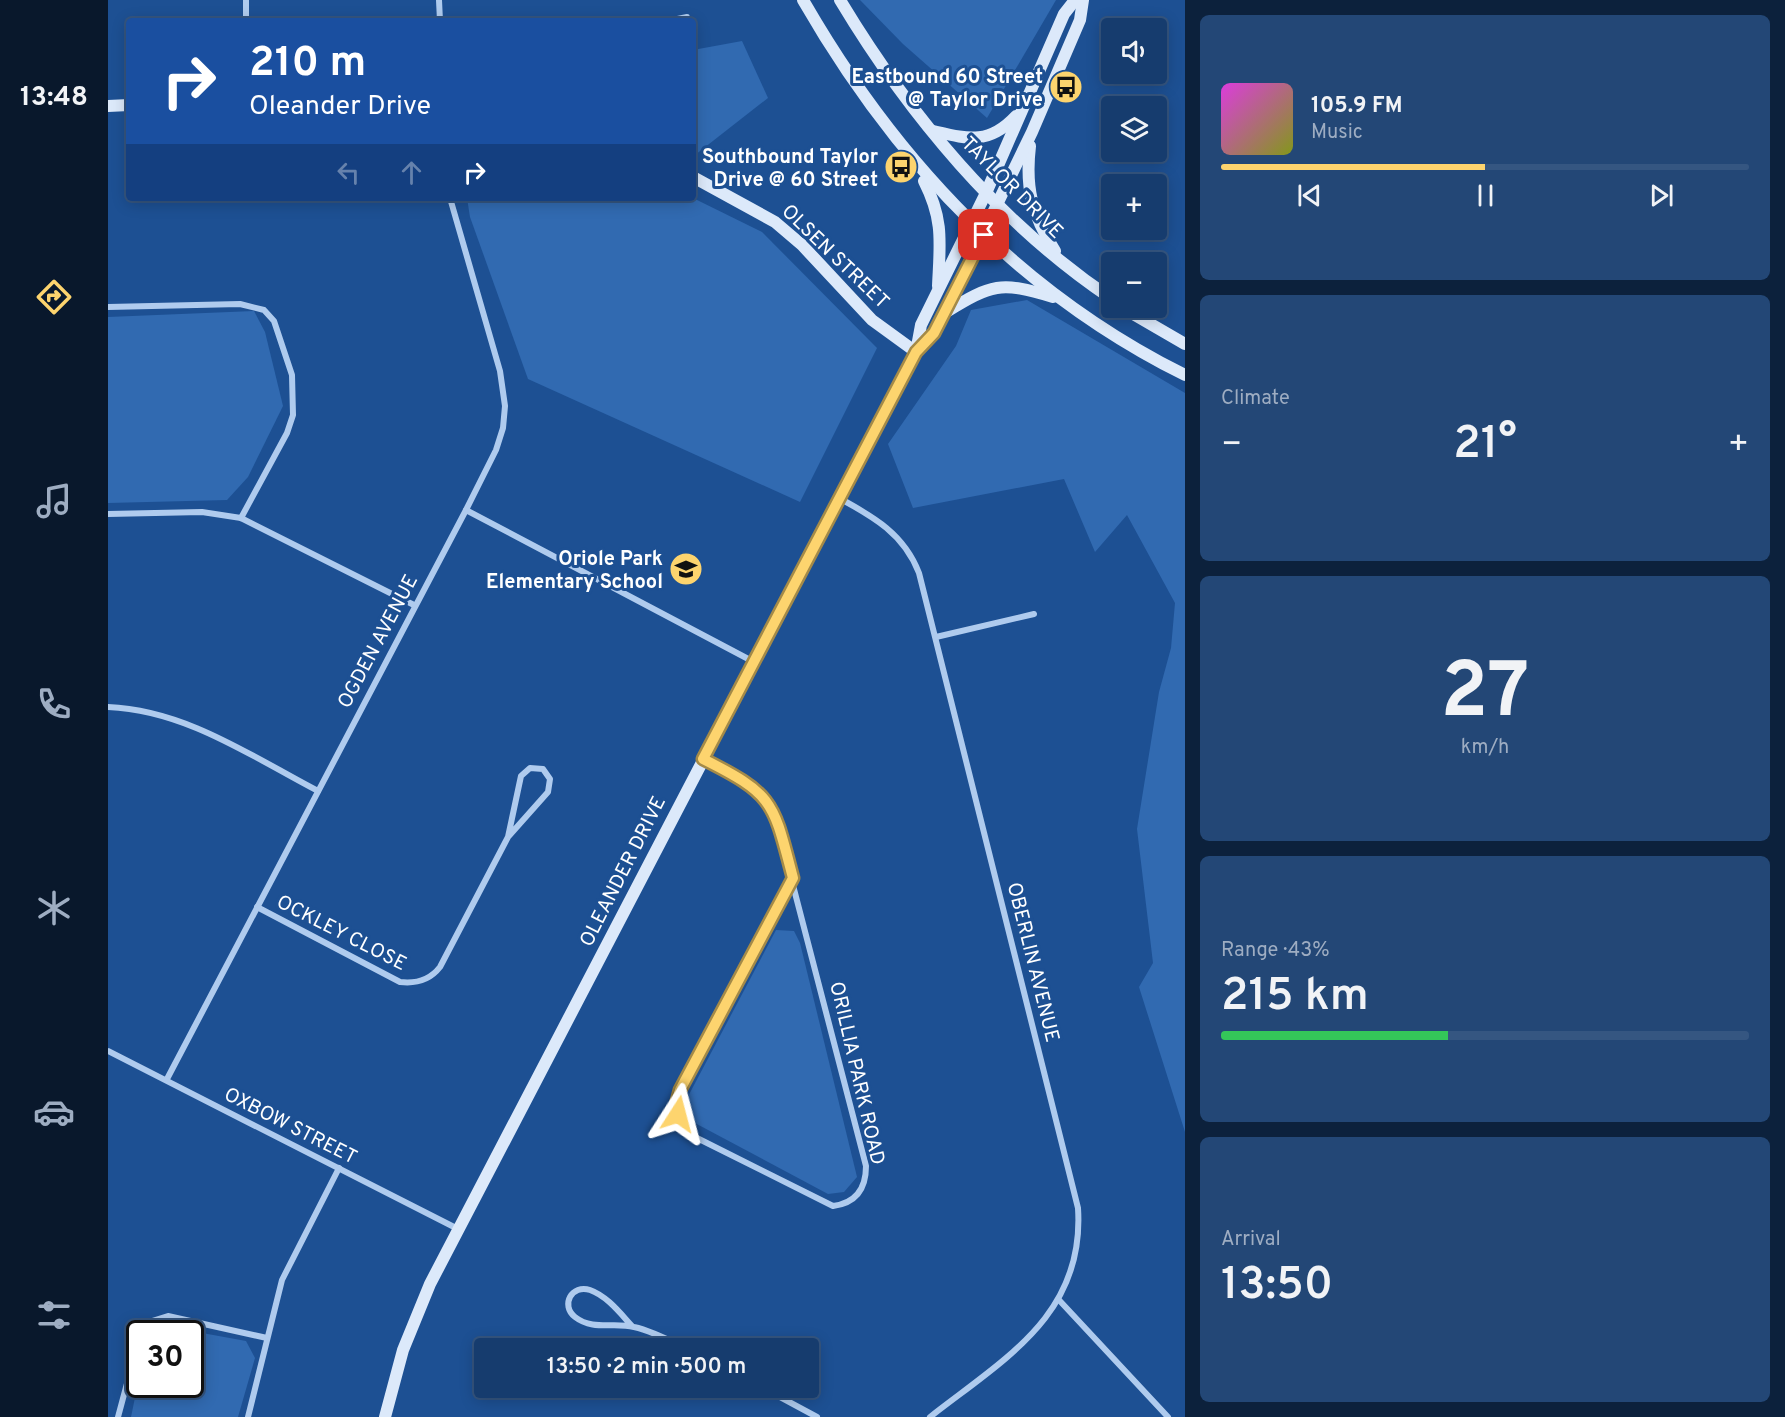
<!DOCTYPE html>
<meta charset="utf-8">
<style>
:root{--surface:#163c6e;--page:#234776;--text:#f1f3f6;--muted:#9eadc2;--line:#355681;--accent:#fdd46e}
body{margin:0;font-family:Overpass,sans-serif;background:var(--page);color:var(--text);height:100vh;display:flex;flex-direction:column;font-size:22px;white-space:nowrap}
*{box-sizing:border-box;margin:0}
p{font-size:20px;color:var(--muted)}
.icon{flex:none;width:33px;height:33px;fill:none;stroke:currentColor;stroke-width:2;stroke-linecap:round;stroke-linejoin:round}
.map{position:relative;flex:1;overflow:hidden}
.side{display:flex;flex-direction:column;gap:15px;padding:15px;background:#0c213c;width:600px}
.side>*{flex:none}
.guide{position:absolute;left:18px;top:18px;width:570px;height:183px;border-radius:6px;box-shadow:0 3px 15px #0003,0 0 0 2px var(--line);background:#1a4fa0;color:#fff;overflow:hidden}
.fabs{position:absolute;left:993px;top:18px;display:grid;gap:12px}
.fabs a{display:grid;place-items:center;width:66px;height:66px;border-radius:6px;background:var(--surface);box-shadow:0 3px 15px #0003,0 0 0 2px var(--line);font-size:30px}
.speed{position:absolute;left:18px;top:1320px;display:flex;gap:12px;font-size:30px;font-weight:700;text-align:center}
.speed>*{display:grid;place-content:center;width:78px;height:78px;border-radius:50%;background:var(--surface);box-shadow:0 3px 15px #0003,0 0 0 2px var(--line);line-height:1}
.speed .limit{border:3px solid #111;border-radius:9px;background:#fff;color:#111}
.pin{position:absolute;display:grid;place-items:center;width:51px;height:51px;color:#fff;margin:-26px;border-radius:12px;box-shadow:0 3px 9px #0006}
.me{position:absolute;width:66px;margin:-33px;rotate:9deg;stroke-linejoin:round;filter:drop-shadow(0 0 4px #0008)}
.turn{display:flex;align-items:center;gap:21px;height:126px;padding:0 24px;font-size:27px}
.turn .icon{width:78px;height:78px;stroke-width:2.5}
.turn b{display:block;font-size:42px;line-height:51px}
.lanes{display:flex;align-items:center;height:57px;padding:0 24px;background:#0003;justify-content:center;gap:30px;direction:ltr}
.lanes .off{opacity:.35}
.big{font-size:45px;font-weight:600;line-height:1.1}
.side .tile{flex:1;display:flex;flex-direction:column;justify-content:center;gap:9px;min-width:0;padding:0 21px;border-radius:9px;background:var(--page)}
.side .dial{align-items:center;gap:0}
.dial b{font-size:78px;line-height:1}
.song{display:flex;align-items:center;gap:18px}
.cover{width:72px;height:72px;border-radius:9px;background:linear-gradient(135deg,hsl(300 70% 55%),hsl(70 70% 35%))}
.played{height:6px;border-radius:3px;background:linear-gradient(90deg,var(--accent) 50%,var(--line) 50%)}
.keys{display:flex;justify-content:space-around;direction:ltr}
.heat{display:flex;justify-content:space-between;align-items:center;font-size:33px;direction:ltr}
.charge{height:9px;border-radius:4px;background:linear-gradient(90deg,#34c759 43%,var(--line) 0)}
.trip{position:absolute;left:366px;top:1338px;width:345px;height:60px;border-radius:6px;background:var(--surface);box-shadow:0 3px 15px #0003,0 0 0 2px var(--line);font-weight:600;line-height:60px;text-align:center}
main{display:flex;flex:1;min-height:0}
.menu{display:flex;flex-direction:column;width:108px;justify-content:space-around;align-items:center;background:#09182c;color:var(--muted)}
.menu .icon{width:42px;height:42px}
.menu .active{color:var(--accent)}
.menu b{font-size:27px;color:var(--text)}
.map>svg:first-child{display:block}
.green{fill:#316ab1}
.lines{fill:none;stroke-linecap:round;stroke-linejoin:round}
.street{stroke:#afcbee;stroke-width:6}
.secondary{stroke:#dce9fa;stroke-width:12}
.route-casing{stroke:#a48a48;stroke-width:15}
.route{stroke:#fdd46e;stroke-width:10}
.labels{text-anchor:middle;stroke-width:6;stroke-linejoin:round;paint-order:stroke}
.poi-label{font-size:20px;font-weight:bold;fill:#fff;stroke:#1d5093;text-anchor:end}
.street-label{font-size:20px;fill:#fff;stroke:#1d5093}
</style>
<main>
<nav class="menu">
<b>13:48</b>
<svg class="icon active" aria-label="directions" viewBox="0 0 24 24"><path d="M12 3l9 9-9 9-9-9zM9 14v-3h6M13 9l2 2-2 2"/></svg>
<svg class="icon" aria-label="music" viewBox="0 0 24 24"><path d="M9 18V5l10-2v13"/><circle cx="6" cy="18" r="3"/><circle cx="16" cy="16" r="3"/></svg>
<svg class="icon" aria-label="phone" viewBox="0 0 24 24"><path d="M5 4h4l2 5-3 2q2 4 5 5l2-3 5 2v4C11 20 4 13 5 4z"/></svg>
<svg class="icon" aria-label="climate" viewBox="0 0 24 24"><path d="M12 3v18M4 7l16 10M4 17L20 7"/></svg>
<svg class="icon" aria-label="car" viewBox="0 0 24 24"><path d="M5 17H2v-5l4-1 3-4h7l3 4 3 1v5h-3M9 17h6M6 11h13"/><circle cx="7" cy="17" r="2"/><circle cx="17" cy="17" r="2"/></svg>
<svg class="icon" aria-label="filters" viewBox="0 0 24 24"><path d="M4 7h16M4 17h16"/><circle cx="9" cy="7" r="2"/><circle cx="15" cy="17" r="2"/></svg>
</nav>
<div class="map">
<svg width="1077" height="1417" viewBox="0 0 1077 1417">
<rect width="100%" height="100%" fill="#1d5093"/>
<g class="green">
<path d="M752,0H948L879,118L795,44Z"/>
<path d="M634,41L660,98L587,155L585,154V50Z"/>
<path d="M359,198H585L654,232L769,348L692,502L420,379L362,217Z"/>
<path d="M919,300L1077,393V1132L1031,987L1045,963L1029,829L1051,692L1063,648L1067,603L1019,515L987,552L956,479L805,508L780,444L848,346L863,310Z"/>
<path d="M146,311L157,332L175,406L140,477L119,500L0,503V317Z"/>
<path d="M668,930L686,931L692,943L749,1177L736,1192L720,1194L585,1122L576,1104Z"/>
<path d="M56,1326L138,1341L147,1358L130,1417H23L31,1378L32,1384H82V1334L47,1333Z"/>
</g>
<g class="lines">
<g class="street">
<path d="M138,0V21"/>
<path d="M331,0L332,21"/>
<path d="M560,21L579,17"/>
<path d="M0,307L132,304L156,310L166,321L184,375L185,415L179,433L133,518"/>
<path d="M731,498C766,517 796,534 811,573L970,1208C977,1315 896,1359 822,1417"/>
<path d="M358,510L646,662"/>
<path d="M0,514L94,512L133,518L306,605"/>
<path d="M828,637L926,614"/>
<path d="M0,707C77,710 143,756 210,791"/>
<path d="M595,759L647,788L660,802L667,816L758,1166C758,1189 748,1203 725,1206L587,1137C572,1125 564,1109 572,1090L685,878"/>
<path d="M149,907L292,982C309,984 322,980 332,967L400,837L440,792L442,779L435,769L422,768L413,776L400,837"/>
<path d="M0,1051L350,1229"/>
<path d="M59,1079L358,510L388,450L395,428L397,406L392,371L342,198"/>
<path d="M951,1300L1060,1417"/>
<path d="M524,1326C512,1313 499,1296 482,1290C464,1284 452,1305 467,1317C485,1331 506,1322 526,1327C544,1331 561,1340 577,1348"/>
<path d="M32,1334L44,1321L60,1316L159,1338"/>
<path d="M655,1388L709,1417"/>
<path d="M10,1417L32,1335"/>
<path d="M140,1417L174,1280L231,1168"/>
</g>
<g class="secondary">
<path d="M695,0C787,160 910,292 1077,375"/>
<path d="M732,0C801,115 892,224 1004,299"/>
<path d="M0,106L21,105"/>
<path d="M825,131C860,139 881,145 908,116"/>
<path d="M922,146C917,188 924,215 947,251"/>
<path d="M585,177L667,222L694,245L764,320L808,352"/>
<path d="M816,181C836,220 832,243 830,286"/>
<path d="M1015,308L1077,344"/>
<path d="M838,312C884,284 892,281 945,297"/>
<path d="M808,352L813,325L878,193L956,14L967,0"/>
<path d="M277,1417L295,1350L322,1284L808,352L826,333L837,312L924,132L972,20L975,0"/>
</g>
</g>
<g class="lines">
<g class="route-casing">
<path id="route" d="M570,1114L569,1101L572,1090L685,878C665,802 667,795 595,759L808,352L826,333L876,235"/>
</g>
<use href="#route" class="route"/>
</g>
<defs>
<g id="bus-disc" transform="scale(1.725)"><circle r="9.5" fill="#fdd46e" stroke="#1d5093"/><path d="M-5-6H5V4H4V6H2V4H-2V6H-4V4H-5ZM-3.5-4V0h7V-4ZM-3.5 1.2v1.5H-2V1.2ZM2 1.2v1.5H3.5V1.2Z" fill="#111"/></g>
<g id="school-disc" transform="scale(1.725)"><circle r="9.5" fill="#fdd46e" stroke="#1d5093"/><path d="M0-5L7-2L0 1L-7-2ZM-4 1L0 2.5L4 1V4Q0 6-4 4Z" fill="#111"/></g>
</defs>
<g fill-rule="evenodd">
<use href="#bus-disc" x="958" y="87"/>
<use href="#bus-disc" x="793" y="167"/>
<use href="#school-disc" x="578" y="569"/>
</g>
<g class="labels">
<g class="poi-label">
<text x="935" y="83">Eastbound 60 Street<tspan x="935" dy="23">@ Taylor Drive</tspan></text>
<text x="770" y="163">Southbound Taylor<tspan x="770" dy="23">Drive @ 60 Street</tspan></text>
<text x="555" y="565">Oriole Park<tspan x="555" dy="23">Elementary School</tspan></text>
</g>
<g class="street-label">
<text transform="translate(905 187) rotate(45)" y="7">TAYLOR DRIVE</text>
<text transform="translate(728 256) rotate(44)" y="7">OLSEN STREET</text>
<text transform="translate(269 641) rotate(-62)" y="7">OGDEN AVENUE</text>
<text transform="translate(514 871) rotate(-63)" y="7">OLEANDER DRIVE</text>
<text transform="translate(234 932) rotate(27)" y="7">OCKLEY CLOSE</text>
<text transform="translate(926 962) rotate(76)" y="7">OBERLIN AVENUE</text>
<text transform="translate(750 1073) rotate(77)" y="7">ORILLIA PARK ROAD</text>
<text transform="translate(183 1125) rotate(27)" y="7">OXBOW STREET</text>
</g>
</g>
</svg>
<div class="fabs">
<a><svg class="icon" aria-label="sound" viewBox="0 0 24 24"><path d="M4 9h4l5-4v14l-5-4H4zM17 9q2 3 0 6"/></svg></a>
<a><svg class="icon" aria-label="layers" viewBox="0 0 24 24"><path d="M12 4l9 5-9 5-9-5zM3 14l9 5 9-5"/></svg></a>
<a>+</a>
<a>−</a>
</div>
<div class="speed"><div class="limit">30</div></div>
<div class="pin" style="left:876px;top:235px;background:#d93025"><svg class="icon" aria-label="arrive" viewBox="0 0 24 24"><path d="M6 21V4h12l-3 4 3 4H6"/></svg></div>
<svg class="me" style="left:570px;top:1114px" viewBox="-20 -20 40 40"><path d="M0-17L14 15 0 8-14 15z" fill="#fdd46e" stroke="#fff" stroke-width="4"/></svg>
<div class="trip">13:50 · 2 min · 500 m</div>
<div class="guide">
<div class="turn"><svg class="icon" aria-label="right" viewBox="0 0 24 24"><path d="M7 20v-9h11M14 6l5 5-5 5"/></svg><div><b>210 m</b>Oleander Drive</div></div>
<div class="lanes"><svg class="icon off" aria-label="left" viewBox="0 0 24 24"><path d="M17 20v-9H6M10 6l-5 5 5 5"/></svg><svg class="icon off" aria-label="ahead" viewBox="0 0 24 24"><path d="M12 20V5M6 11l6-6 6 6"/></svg><svg class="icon" aria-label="right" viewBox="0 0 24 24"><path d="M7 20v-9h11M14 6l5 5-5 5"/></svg></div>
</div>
</div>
<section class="side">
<div class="tile">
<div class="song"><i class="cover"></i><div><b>105.9 FM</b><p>Music</p></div></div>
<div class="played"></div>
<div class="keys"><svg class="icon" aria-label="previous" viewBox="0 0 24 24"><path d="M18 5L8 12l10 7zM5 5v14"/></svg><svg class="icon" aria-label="pause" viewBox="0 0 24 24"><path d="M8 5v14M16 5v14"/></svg><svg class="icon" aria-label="next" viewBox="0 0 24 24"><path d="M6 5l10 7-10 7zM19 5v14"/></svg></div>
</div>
<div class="tile"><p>Climate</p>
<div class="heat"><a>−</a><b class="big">21°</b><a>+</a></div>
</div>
<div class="tile dial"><b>27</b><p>km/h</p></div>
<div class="tile"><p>Range · 43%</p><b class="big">215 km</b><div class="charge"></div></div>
<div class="tile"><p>Arrival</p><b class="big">13:50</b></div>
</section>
</main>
